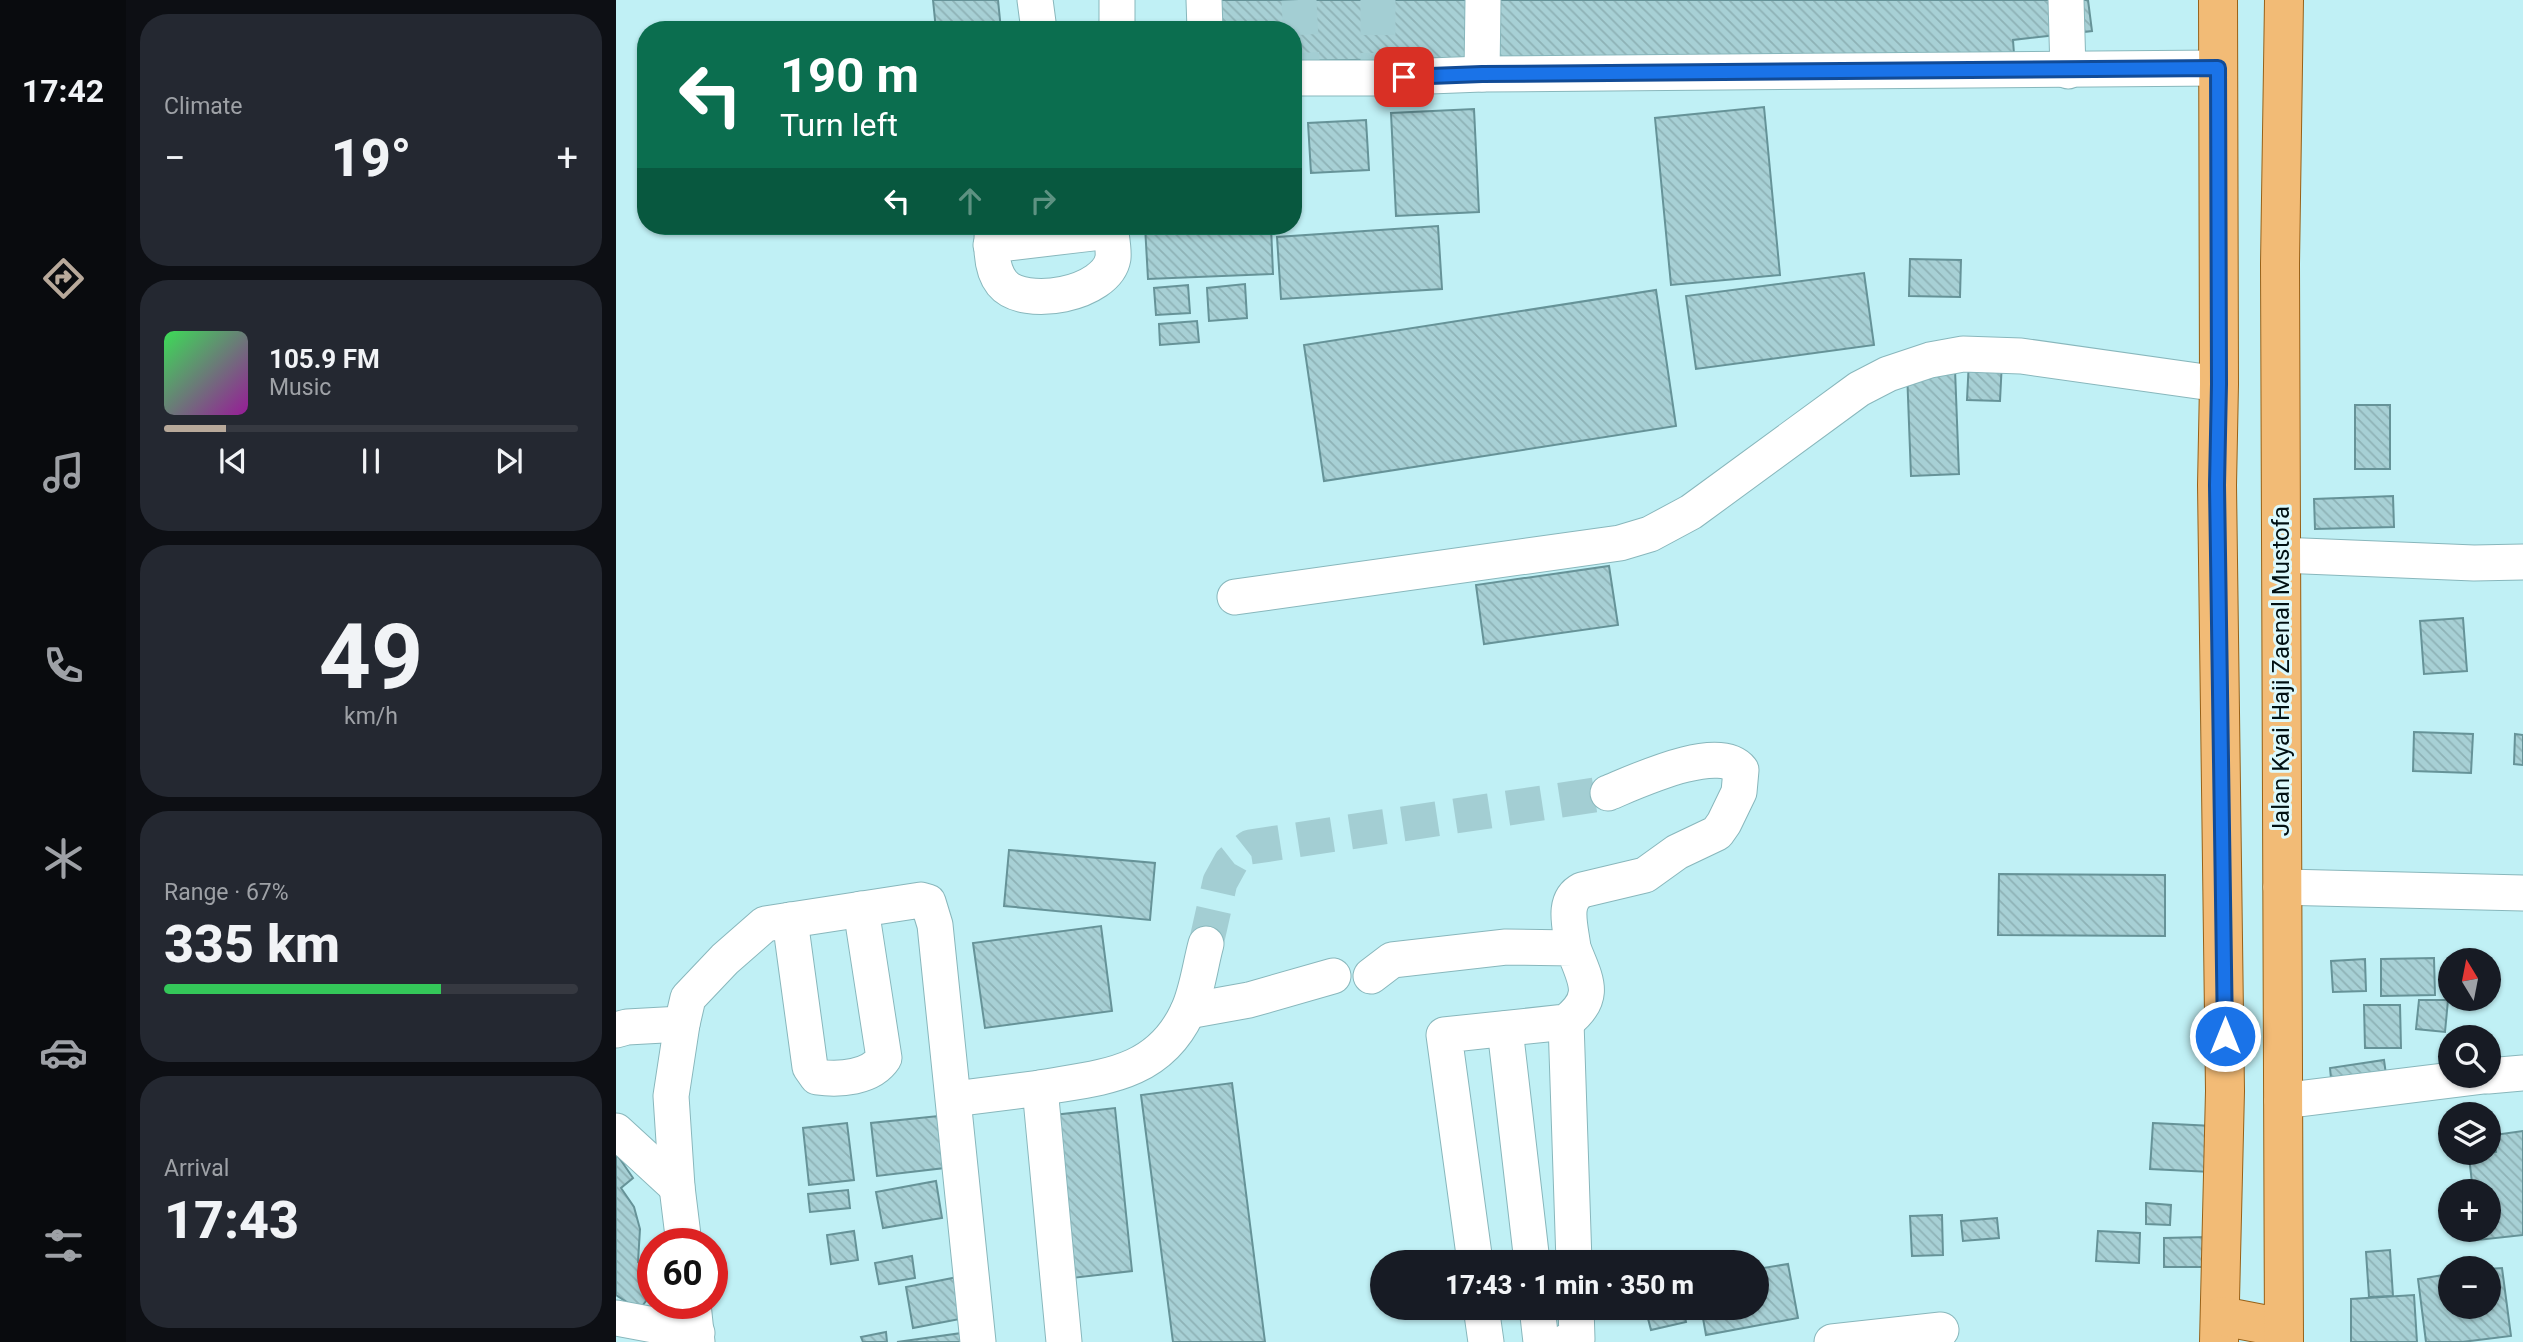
<!DOCTYPE html>
<meta charset="utf-8">
<style>
:root{--surface:#171b24;--page:#242831;--text:#f1f3f6;--muted:#9ea1a6;--line:#363941;--accent:#b8a99a}
body{margin:0;font-family:Roboto,sans-serif;background:var(--page);color:var(--text);height:100vh;display:flex;flex-direction:column;font-size:26px;white-space:nowrap}
*{box-sizing:border-box;margin:0}
p{font-size:23px;color:var(--muted)}
.icon{flex:none;width:38px;height:38px;fill:none;stroke:currentColor;stroke-width:2;stroke-linecap:round;stroke-linejoin:round}
.map{position:relative;flex:1;overflow:hidden}
.side{display:flex;flex-direction:column;gap:14px;padding:14px;background:#0d0f14;width:490px}
.side>*{flex:none}
.top-card{position:absolute;left:21px;top:21px;width:665px;height:214px;border-radius:28px;box-shadow:0 2px 5px #0004;background:#0b6e4f;color:#fff;overflow:hidden}
.needle{width:46px;rotate:350deg}
.tools{position:absolute;left:1822px;top:948px;display:grid;gap:14px}
.tools a{display:grid;place-items:center;width:63px;height:63px;border-radius:50%;background:var(--surface);box-shadow:0 2px 5px #0004;font-size:35px}
.speed{position:absolute;left:21px;top:1228px;display:flex;gap:14px;font-size:35px;font-weight:700;text-align:center}
.speed>*{display:grid;place-content:center;width:91px;height:91px;border-radius:50%;background:var(--surface);box-shadow:0 2px 5px #0004;line-height:1}
.speed .limit{border:10px solid #d22;background:#fff;color:#111}
.pin{position:absolute;display:grid;place-items:center;width:60px;height:60px;color:#fff;margin:-30px;border-radius:14px;box-shadow:0 4px 10px #0006}
.me{position:absolute;width:77px;margin:-38px;rotate:0deg;stroke-linejoin:round;filter:drop-shadow(0 0 5px #0008)}
.turn{display:flex;align-items:center;gap:24px;height:147px;padding:0 28px;font-size:32px}
.turn .icon{width:91px;height:91px;stroke-width:2.5}
.turn b{display:block;font-size:49px;line-height:60px}
.lanes{display:flex;align-items:center;height:66px;padding:0 28px;background:#0003;justify-content:center;gap:35px;direction:ltr}
.lanes .off{opacity:.35}
.big{font-size:52px;font-weight:800;line-height:1.1}
.side .widget{flex:1;display:flex;flex-direction:column;justify-content:center;gap:10px;min-width:0;padding:0 24px;border-radius:28px;background:var(--page)}
.side .dial{align-items:center;gap:0}
.dial b{font-size:91px;line-height:1}
.song{display:flex;align-items:center;gap:21px}
.cover{width:84px;height:84px;border-radius:10px;background:linear-gradient(135deg,hsl(130 70% 55%),hsl(300 70% 35%))}
.played{height:7px;border-radius:4px;background:linear-gradient(90deg,var(--accent) 15%,var(--line) 15%)}
.keys{display:flex;justify-content:space-around;direction:ltr}
.heat{display:flex;justify-content:space-between;align-items:center;font-size:38px;direction:ltr}
.charge{height:10px;border-radius:5px;background:linear-gradient(90deg,#34c759 67%,var(--line) 0)}
.trip{position:absolute;left:754px;top:1250px;width:399px;height:70px;border-radius:35px;background:var(--surface);box-shadow:0 2px 5px #0004;font-weight:800;line-height:70px;text-align:center}
main{display:flex;flex:1;min-height:0}
.menu{display:flex;flex-direction:column;width:126px;justify-content:space-around;align-items:center;background:#090b0e;color:var(--muted)}
.menu .icon{width:49px;height:49px}
.menu .active{color:var(--accent)}
.menu b{font-size:32px;color:var(--text)}
.map>svg:first-child{display:block}
.building{fill:url(#building-back-hatch);stroke:#669398;stroke-width:2}
.lines{fill:none;stroke-linecap:round;stroke-linejoin:round}
.minor-tunnel{stroke:#a3ced3;stroke-width:35;stroke-dasharray:35 18;stroke-linecap:butt}
.minor-casing{stroke:#88b7bc;stroke-width:37}
.major-casing{stroke:#986118;stroke-width:40}
.minor{stroke:#fff;stroke-width:35}
.major{stroke:#f2bb76;stroke-width:38}
.route-casing{stroke:#114b97;stroke-width:18}
.route{stroke:#1a73e8;stroke-width:12}
.labels{text-anchor:middle;stroke-width:6;stroke-linejoin:round;paint-order:stroke}
.street-label{font-size:24px;fill:#011012;stroke:#ddf9fc}
</style>
<main>
<nav class="menu">
<b>17:42</b>
<svg class="icon active" aria-label="directions" viewBox="0 0 24 24"><path d="M12 3l9 9-9 9-9-9zM9 14v-3h6M13 9l2 2-2 2"/></svg>
<svg class="icon" aria-label="music" viewBox="0 0 24 24"><path d="M9 18V5l10-2v13"/><circle cx="6" cy="18" r="3"/><circle cx="16" cy="16" r="3"/></svg>
<svg class="icon" aria-label="phone" viewBox="0 0 24 24"><path d="M5 4h4l2 5-3 2q2 4 5 5l2-3 5 2v4C11 20 4 13 5 4z"/></svg>
<svg class="icon" aria-label="climate" viewBox="0 0 24 24"><path d="M12 3v18M4 7l16 10M4 17L20 7"/></svg>
<svg class="icon" aria-label="car" viewBox="0 0 24 24"><path d="M5 17H2v-5l4-1 3-4h7l3 4 3 1v5h-3M9 17h6M6 11h13"/><circle cx="7" cy="17" r="2"/><circle cx="17" cy="17" r="2"/></svg>
<svg class="icon" aria-label="filters" viewBox="0 0 24 24"><path d="M4 7h16M4 17h16"/><circle cx="9" cy="7" r="2"/><circle cx="15" cy="17" r="2"/></svg>
</nav>
<section class="side">
<div class="widget"><p>Climate</p>
<div class="heat"><a>−</a><b class="big">19°</b><a>+</a></div>
</div>
<div class="widget">
<div class="song"><i class="cover"></i><div><b>105.9 FM</b><p>Music</p></div></div>
<div class="played"></div>
<div class="keys"><svg class="icon" aria-label="previous" viewBox="0 0 24 24"><path d="M18 5L8 12l10 7zM5 5v14"/></svg><svg class="icon" aria-label="pause" viewBox="0 0 24 24"><path d="M8 5v14M16 5v14"/></svg><svg class="icon" aria-label="next" viewBox="0 0 24 24"><path d="M6 5l10 7-10 7zM19 5v14"/></svg></div>
</div>
<div class="widget dial"><b>49</b><p>km/h</p></div>
<div class="widget"><p>Range · 67%</p><b class="big">335 km</b><div class="charge"></div></div>
<div class="widget"><p>Arrival</p><b class="big">17:43</b></div>
</section>
<div class="map">
<svg width="1907" height="1342" viewBox="0 0 1907 1342">
<defs>
<pattern id="building-back-hatch" width="6" height="6" patternUnits="userSpaceOnUse" patternTransform="scale(1.75)"><rect width="6" height="6" fill="#a7d0d5"/><path d="M-1 5l2 2M0 0l6 6M5-1l2 2" fill="none" stroke="#8eb2b6"/></pattern>
</defs>
<rect width="100%" height="100%" fill="#c0f0f5"/>
<g class="building">
<path d="M317,0H382L385,30H320Z"/>
<path d="M596,0H856V58L677,61V30H597Z"/>
<path d="M872,0H1472L1476,31L1397,40L1398,54L870,67Z"/>
<path d="M1148,107L1164,275L1055,285L1039,118Z"/>
<path d="M858,109L863,212L780,216L775,113Z"/>
<path d="M750,120L753,170L695,173L692,123Z"/>
<path d="M529,226H655L657,274L532,279Z"/>
<path d="M822,226L826,289L665,299L661,237Z"/>
<path d="M1294,259L1345,260L1344,297L1293,296Z"/>
<path d="M1248,273L1258,345L1080,369L1070,296Z"/>
<path d="M629,284L631,318L593,321L591,288Z"/>
<path d="M572,285L574,313L540,315L538,288Z"/>
<path d="M1040,290L1060,426L708,481L688,345Z"/>
<path d="M581,321L583,342L544,345L543,324Z"/>
<path d="M1353,360L1386,361L1384,401L1351,400Z"/>
<path d="M1339,369L1343,474L1295,476L1291,371Z"/>
<rect x="1739" y="405" width="35" height="64"/>
<path d="M1777,496L1778,527L1699,529L1698,499Z"/>
<path d="M993,566L1002,625L868,644L860,585Z"/>
<path d="M1847,618L1851,671L1808,674L1804,621Z"/>
<path d="M1798,732L1857,734L1855,773L1797,771Z"/>
<path d="M1899,734L1907,735V765L1898,764Z"/>
<path d="M393,850L539,863L534,920L388,906Z"/>
<path d="M1383,874L1549,875V936L1382,935Z"/>
<path d="M485,926L496,1011L369,1028L357,943Z"/>
<path d="M1818,958L1819,995L1765,996V959Z"/>
<path d="M1749,959L1750,991L1717,992L1715,961Z"/>
<path d="M1803,1000H1832L1829,1032L1800,1029Z"/>
<path d="M1748,1005H1784L1785,1048H1749Z"/>
<path d="M1768,1060L1771,1082L1716,1089L1714,1068Z"/>
<path d="M616,1083L649,1342H557L525,1095Z"/>
<path d="M499,1108L516,1271L456,1278L438,1115Z"/>
<path d="M332,1115L337,1167L261,1176L255,1123Z"/>
<path d="M231,1123L238,1180L193,1185L187,1128Z"/>
<path d="M1537,1123L1597,1126L1595,1172L1534,1169Z"/>
<path d="M1907,1131V1235L1862,1240L1861,1230H1872V1192H1857L1853,1156L1880,1152L1878,1135Z"/>
<path d="M0,1153L17,1178L5,1188L18,1207L24,1229L22,1262L37,1273V1292L23,1310L0,1295Z"/>
<path d="M320,1181L326,1218L267,1228L260,1192Z"/>
<path d="M232,1190L234,1208L194,1212L192,1194Z"/>
<path d="M1530,1203L1555,1205L1554,1225L1530,1224Z"/>
<path d="M1326,1215L1327,1255L1296,1256L1294,1216Z"/>
<path d="M1381,1218L1383,1238L1347,1241L1345,1221Z"/>
<path d="M238,1231L242,1260L215,1264L211,1235Z"/>
<path d="M1482,1231L1524,1233L1523,1263L1480,1261Z"/>
<path d="M1592,1237L1594,1267H1548V1238Z"/>
<path d="M1774,1250L1777,1296L1753,1297L1750,1252Z"/>
<path d="M296,1256L299,1278L263,1284L259,1263Z"/>
<path d="M1172,1264L1182,1318L1090,1335L1085,1307H1141V1269Z"/>
<path d="M1886,1268L1895,1336L1846,1342H1810L1802,1279L1834,1274V1307H1872V1269Z"/>
<path d="M347,1276L354,1317L297,1328L290,1287Z"/>
<path d="M1798,1295L1801,1342H1735V1299Z"/>
<path d="M1029,1307H1067L1070,1322L1035,1330Z"/>
<path d="M270,1332L271,1342H247L245,1337Z"/>
<path d="M353,1332L354,1342H281Z"/>
</g>
<g class="lines">
<g class="minor-tunnel">
<path d="M683,0L686,61"/>
<path d="M762,0V60"/>
<path d="M590,944L604,882L615,862L634,847L992,793"/>
</g>
<g class="minor-casing">
<g id="minor">
<path d="M419,0L423,30"/>
<path d="M588,0L589,30"/>
<path d="M1450,0L1452,71"/>
<path d="M501,30V0"/>
<path d="M866,74L867,0"/>
<path d="M677,78H762L866,74L1602,68"/>
<path d="M377,226C375,243 374,268 386,283C408,310 491,294 497,258C498,248 495,236 494,226"/>
<path d="M375,245L494,231"/>
<path d="M1665,555L1858,563L1907,562"/>
<path d="M619,597L1004,543L1034,534L1075,512L1243,389L1272,374L1314,360L1347,354L1405,356L1603,384"/>
<path d="M1665,887L1907,893"/>
<path d="M174,920L194,1067L201,1077C224,1080 255,1078 268,1058L245,909"/>
<path d="M957,948C955,928 945,901 966,890L1029,875L1061,852L1101,833L1108,823L1123,792L1125,770C1103,742 1019,782 992,793"/>
<path d="M755,976L776,960L890,947L957,948C970,981 982,997 950,1022L828,1035L859,1262"/>
<path d="M572,1011L633,1000L717,976"/>
<path d="M950,1022L958,1262"/>
<path d="M889,1029L916,1262"/>
<path d="M0,1030L11,1027L66,1024"/>
<path d="M1872,1076L1907,1073"/>
<path d="M424,1088C485,1077 541,1076 571,1013C581,993 584,966 590,944"/>
<path d="M338,1099L424,1088L448,1342"/>
<path d="M1666,1101L1868,1076"/>
<path d="M0,1131L61,1187"/>
<path d="M68,1244L61,1187L55,1096L66,1024L72,998L109,959L149,924L305,900L312,902L319,925L362,1342"/>
<path d="M77,1304L81,1342"/>
<path d="M865,1307L870,1342"/>
<path d="M921,1307L925,1342"/>
<path d="M0,1318L81,1333"/>
<path d="M950,1342L961,1339L960,1307"/>
<path d="M1216,1342L1325,1330"/>
</g>
</g>
<g class="major-casing">
<g id="major">
<path d="M1602,0L1603,384L1601,485L1609,1091L1603,1342"/>
<path d="M1605,1316L1667,1328"/>
<path d="M1668,1342L1664,264L1668,0"/>
</g>
</g>
<use href="#minor" class="minor"/>
<use href="#major" class="major"/>
</g>
<g class="lines">
<g class="route-casing">
<path id="route" d="M788,77L866,74L1602,68L1603,384L1601,485L1609,1036"/>
</g>
<use href="#route" class="route"/>
</g>
<g class="labels">
<g class="street-label">
<text transform="translate(1665 671) rotate(-90)" y="8">Jalan Kyai Haji Zaenal Mustofa</text>
</g>
</g>
</svg>
<div class="tools">
<a><svg class="needle" viewBox="-14 -14 28 28"><path d="M0-13l5 13h-10z" fill="#e53935"/><path d="M0 13l5-13h-10z" fill="#9ea1a6"/></svg></a>
<a><svg class="icon" aria-label="search" viewBox="0 0 24 24"><circle cx="10" cy="10" r="6"/><path d="M15 15l6 6"/></svg></a>
<a><svg class="icon" aria-label="layers" viewBox="0 0 24 24"><path d="M12 4l9 5-9 5-9-5zM3 14l9 5 9-5"/></svg></a>
<a>+</a>
<a>−</a>
</div>
<div class="speed"><div class="limit">60</div></div>
<div class="pin" style="left:788px;top:77px;background:#d93025"><svg class="icon" aria-label="arrive" viewBox="0 0 24 24"><path d="M6 21V4h12l-3 4 3 4H6"/></svg></div>
<svg class="me" style="left:1609px;top:1036px" viewBox="-20 -20 40 40"><circle r="17" fill="#1a73e8" stroke="#fff" stroke-width="3"/><path d="M0-11L8 9 0 5-8 9z" fill="#fff"/></svg>
<div class="trip">17:43 · 1 min · 350 m</div>
<div class="top-card">
<div class="turn"><svg class="icon" aria-label="left" viewBox="0 0 24 24"><path d="M17 20v-9H6M10 6l-5 5 5 5"/></svg><div><b>190 m</b>Turn left</div></div>
<div class="lanes"><svg class="icon" aria-label="left" viewBox="0 0 24 24"><path d="M17 20v-9H6M10 6l-5 5 5 5"/></svg><svg class="icon off" aria-label="ahead" viewBox="0 0 24 24"><path d="M12 20V5M6 11l6-6 6 6"/></svg><svg class="icon off" aria-label="right" viewBox="0 0 24 24"><path d="M7 20v-9h11M14 6l5 5-5 5"/></svg></div>
</div>
</div>
</main>
